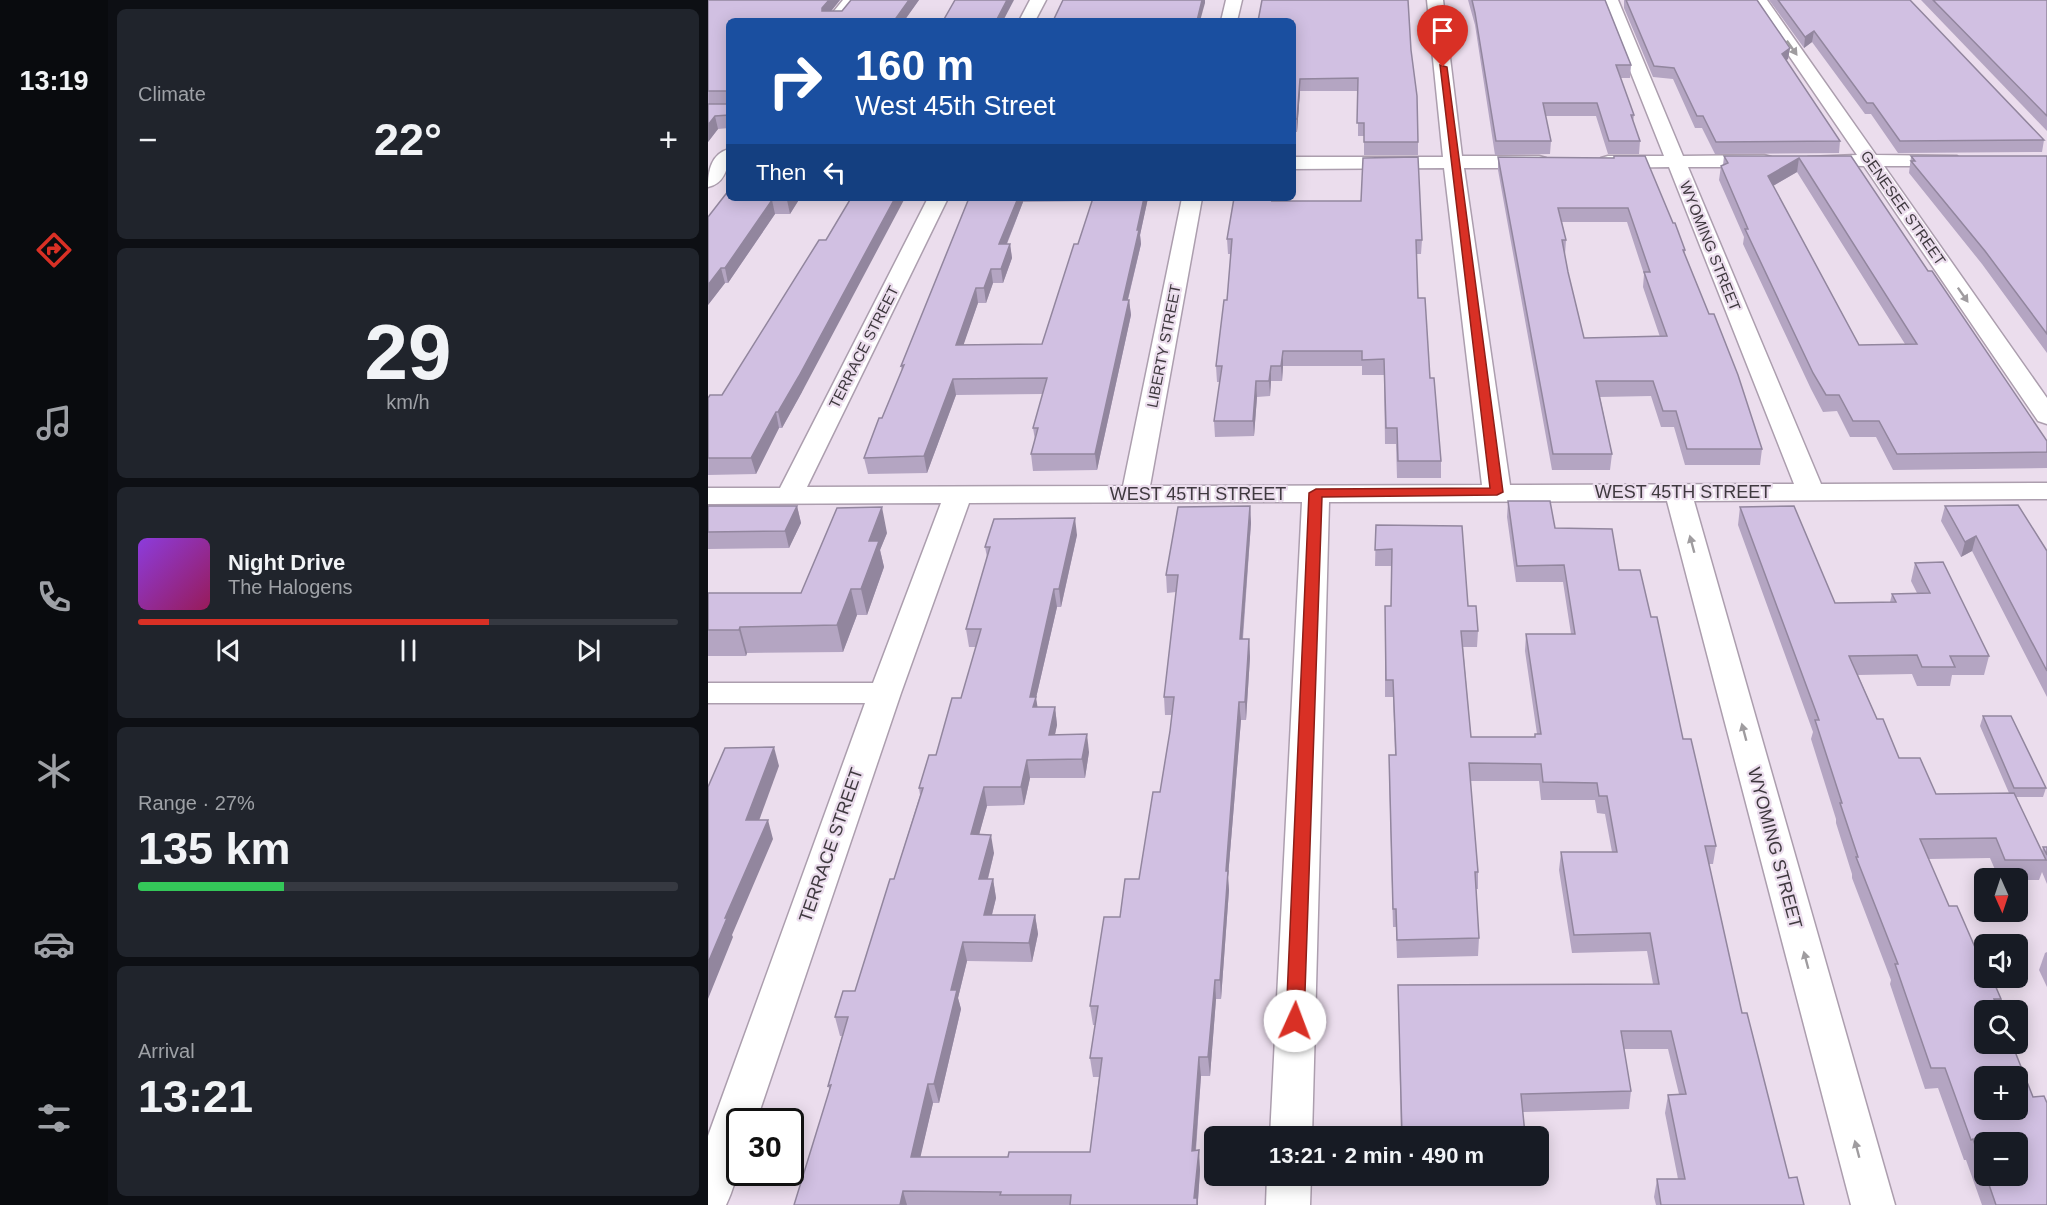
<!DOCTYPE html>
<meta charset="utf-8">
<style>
:root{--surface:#171b24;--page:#20242c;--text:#f1f3f6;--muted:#9ea1a6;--line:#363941;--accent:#d93025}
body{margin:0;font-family:Helvetica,sans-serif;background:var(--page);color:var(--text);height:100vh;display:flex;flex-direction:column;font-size:22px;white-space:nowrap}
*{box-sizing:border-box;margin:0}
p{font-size:20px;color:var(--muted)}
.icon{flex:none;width:33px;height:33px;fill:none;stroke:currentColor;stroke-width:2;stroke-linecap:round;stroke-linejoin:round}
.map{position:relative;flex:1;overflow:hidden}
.sheet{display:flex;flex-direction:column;gap:9px;padding:9px;background:#0d0f14;width:600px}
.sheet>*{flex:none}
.top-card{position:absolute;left:18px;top:18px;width:570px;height:183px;border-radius:9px;box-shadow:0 3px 15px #0003;background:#1a4fa0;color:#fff;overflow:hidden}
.needle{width:39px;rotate:177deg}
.buttons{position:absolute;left:1266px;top:868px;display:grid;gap:12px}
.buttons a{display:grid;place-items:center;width:54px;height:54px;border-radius:9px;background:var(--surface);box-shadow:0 3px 15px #0003;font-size:30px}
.speed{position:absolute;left:18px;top:1108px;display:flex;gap:12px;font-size:30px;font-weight:700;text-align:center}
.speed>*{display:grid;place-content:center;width:78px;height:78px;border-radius:50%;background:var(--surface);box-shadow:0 3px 15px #0003;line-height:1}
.speed .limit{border:3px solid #111;border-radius:9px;background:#fff;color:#111}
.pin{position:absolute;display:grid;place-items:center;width:51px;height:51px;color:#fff;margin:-62px -26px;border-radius:50% 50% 50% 0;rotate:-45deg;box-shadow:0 0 6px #0007}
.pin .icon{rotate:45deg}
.me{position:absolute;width:66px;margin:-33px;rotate:2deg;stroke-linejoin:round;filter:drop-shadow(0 0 4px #0008)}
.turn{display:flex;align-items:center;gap:21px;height:126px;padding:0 30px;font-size:27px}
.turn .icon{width:78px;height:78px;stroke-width:2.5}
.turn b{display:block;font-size:42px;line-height:51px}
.then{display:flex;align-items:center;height:57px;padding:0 30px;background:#0003;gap:12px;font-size:22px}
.big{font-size:45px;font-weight:600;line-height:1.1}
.sheet .card{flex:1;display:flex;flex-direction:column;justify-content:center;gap:9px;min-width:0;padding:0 21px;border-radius:9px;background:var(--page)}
.sheet .dial{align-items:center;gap:0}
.dial b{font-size:78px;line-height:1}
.song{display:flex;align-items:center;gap:18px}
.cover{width:72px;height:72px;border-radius:9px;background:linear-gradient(135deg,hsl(270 70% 55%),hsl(330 70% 35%))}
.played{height:6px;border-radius:3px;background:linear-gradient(90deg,var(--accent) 65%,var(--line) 65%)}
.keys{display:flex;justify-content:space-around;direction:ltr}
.heat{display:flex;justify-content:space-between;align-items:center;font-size:33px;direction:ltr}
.charge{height:9px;border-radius:4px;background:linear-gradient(90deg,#34c759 27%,var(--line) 0)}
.trip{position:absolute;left:496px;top:1126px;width:345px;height:60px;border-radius:9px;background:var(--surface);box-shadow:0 3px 15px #0003;font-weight:600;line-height:60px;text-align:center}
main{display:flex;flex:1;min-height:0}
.tab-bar{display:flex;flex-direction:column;width:108px;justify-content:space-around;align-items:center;background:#090b0e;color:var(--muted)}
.tab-bar .icon{width:42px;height:42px}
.tab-bar .active{color:var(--accent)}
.tab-bar b{font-size:27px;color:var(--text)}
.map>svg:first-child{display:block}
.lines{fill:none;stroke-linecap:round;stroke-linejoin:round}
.minor-casing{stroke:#ac9eae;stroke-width:3}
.minor{fill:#fff;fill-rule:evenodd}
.wall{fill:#b4a5c2;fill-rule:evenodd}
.shaded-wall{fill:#92869e}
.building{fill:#d1c0e2;stroke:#92869e;stroke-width:1.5;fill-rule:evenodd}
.oneway{fill:#9f9c9f}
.route{fill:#d93025;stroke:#8d1f18;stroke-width:1.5}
.labels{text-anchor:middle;stroke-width:4.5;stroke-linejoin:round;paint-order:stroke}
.far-street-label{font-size:15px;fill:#3f393f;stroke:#ebdded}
.street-label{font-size:18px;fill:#3f393f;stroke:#ebdded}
</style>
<main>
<nav class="tab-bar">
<b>13:19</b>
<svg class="icon active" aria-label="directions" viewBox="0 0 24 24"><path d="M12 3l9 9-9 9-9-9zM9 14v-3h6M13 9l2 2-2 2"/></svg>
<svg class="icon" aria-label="music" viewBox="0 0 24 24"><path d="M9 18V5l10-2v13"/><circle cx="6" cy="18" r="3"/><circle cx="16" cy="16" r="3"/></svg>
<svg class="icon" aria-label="phone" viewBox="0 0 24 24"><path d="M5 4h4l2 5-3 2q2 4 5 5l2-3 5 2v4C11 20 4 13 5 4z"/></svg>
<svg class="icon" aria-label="climate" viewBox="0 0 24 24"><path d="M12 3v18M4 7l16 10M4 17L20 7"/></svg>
<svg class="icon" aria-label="car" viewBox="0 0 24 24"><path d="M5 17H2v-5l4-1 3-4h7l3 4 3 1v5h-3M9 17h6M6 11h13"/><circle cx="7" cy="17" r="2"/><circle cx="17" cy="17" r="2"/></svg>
<svg class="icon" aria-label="filters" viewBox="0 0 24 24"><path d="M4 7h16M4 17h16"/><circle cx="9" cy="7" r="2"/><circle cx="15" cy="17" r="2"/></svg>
</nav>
<section class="sheet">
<div class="card"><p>Climate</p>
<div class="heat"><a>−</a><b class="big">22°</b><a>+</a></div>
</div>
<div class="card dial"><b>29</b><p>km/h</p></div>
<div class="card">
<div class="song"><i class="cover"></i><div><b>Night Drive</b><p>The Halogens</p></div></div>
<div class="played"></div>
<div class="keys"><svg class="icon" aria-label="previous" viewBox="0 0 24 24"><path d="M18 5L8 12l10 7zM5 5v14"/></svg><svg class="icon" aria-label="pause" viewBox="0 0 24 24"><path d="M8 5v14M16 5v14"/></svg><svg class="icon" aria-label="next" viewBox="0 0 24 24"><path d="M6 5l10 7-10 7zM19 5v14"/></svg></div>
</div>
<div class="card"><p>Range · 27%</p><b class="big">135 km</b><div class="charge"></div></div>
<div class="card"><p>Arrival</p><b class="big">13:21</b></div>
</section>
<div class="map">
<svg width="1339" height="1205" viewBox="0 0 1339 1205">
<rect width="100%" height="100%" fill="#ebdded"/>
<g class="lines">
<g class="minor-casing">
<g id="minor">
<path d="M135,0H151L134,21H118Z"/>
<path d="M322,0H338L327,21H311Z"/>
<path d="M518,0H534L529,21H513Z"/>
<path d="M719,0H735L754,156H831L838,158L841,162L838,166L831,168H756L802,485L1086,484L961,167L900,168L893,166L890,162L893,158L900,156H956L894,0H910L975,156L1056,155L1063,157L1066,161L1063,165L1056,167H980L1113,484L1339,483V499L986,501L1187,1205H1143L959,501L621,502L604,1137H562L594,502L261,503L193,693L48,1122H32C32,1154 32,1176 18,1205H0V1136L157,703H0V683H165L233,503L0,504V488H72L220,198H240L99,487L415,486L474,198H494L442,486L774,485L736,168L585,169V157H735Z"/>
<path d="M1043,0H1059L1168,155L1249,156L1252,160L1249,164L1242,166H1176L1339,398V424L1330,421L1156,166L1100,165L1097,161L1100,157L1149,155Z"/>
<path d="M21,149C21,165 18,183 0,187C0,171 3,154 21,149Z"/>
<path d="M559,1176H603L602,1205H558Z"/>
</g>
</g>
<use href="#minor" class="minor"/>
</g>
<g class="wall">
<path d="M0,0H132L123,11H134L143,0H211L196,21H21V128L10,129L0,142Z"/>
<path d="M760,0H897L923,65L922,78H912L926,115L925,122L932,141L931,154H900L888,116H837L843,141L842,154L787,155L767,25Z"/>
<path d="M916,0H1049L1082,48L1080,59L1078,60L1132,141L1131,153L1007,154L994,128H987L965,79L945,77L916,8Z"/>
<path d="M1061,0H1202L1336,140L1334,152L1190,153L1163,114H1157L1104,42L1096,48Z"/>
<path d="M1213,0H1339V131Z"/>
<path d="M585,21L703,50L710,142V155H656V136H650V91H592L589,132H585Z"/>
<path d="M906,156L965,223L977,250L976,254L1054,449L1052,465H977L966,427H953L943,396L892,397L904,454L902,470H844L790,170V157L906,158ZM854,222H919L936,274L935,287L952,337L876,338L860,272L857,255L858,240Z"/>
<path d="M1016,156H1143L1220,271L1339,441V468L1185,470L1168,437H1142L1129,411L1115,412L1103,389L1035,244L1036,237L1011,180L1013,166L1015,165ZM1089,172L1197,344L1151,345L1065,186Z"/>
<path d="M1203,156H1339V353L1274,264L1201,173Z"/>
<path d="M21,198H92L82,214H67L20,283H17L0,305Z"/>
<path d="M261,198H440L432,235L433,244L420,300H421L423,315L389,470L325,471L323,454L327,440L325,428L335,394L248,395L219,473L160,474L156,458L174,418L194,371L193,366ZM384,201L370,244L334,344L255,345L270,303H278L285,283H295L304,258L302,244H299L315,202Z"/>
<path d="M526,198H566V201L714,240L713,254H708L710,298L722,378L733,461V478H689L688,444H677L676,375H654V366H575L574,381H563L562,396L549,397L546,436L507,437L506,421L512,382H509L508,366L519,300L523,254H520L519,239Z"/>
<path d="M94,392L74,428H71L48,474L0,475V398L14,395Z"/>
<path d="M800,501L847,528L911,570L943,617L975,739L1008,846L1005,864H1001L1034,1013L1081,1178L1096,1205H948L946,1197L949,1179H970L957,1113L960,1095L971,1094L960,1049H916L923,1091L921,1109L814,1112L817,1137H693L690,985L945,984L939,951L864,953L851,870L853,852H904L897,814L889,813L887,800H833L831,781H762L770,872V889H768L771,938L770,956L689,958L688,927H685L681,772V755H687L685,697H677V606H683L684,566H667L668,525L760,606L770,631L769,647H755L763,737H827V734H829L817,651L818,634H863L855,582H808L799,517Z"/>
<path d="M0,506H89L93,523L81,548L0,549Z"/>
<path d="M542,506L543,523L535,639H541L542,657L538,720H533L520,877L521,890L513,999H508L502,1076H493L488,1151L492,1170L490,1200V1205H86L122,1091L120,1086L134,1036H132L127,1017L147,991L186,879L212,795L211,788L228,755L253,698L268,647H261L258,629L279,557L277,547L369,535L353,607H349L328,698L329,707H347L349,725L347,734L381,752L377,778H322L316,805L279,806L271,835L286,853L280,879H285L288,898L284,915H327L330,934L324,962L259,961L250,998L253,1009L231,1103H225L212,1157H300L382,1152L391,1077H385L382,1058L387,1025H385L382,1006L412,917L431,879L452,792L462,731L464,715H457L456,697L468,592L459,593L458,575Z"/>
<path d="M1237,506L1339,551V697L1264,551L1253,557L1233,521Z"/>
<path d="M1032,507L1127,603L1182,602L1184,594L1209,593L1203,581L1207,563L1281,656L1276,675H1244L1242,686H1209L1204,674L1150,675L1169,719L1191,758L1228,794L1301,793L1272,726L1275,716L1338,788L1335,797H1308L1334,852L1335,847H1339V884L1334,872L1331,880H1310V879H1291L1282,858L1220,859L1241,906L1273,961L1293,999L1290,1008L1339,1205H1274L1258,1160H1256L1230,1088L1217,1089L1182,984L1183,980L1144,878V874L1128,823V819L1103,739L1105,732L1030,525ZM1276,1143L1310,1176H1276Z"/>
<path d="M179,533L172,550L176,567L159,615H149L135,652L39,653L38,656H0V593H93Z"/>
<path d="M1339,952V987L1331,970L1337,953Z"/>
</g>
<g class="shaded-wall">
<path d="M121,0H132L116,20L114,8Z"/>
<path d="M201,0H211L196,21H186Z"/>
<path d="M299,0H306L295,21H288Z"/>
<path d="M494,0H497V3L492,21H489Z"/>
<path d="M1106,31L1104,42L1096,48L1097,37Z"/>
<path d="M1082,48L1080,59L1072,64L1074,54Z"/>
<path d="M592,79V91L589,132V119Z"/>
<path d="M7,116L10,129L0,142V125Z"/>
<path d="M1091,158L1089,172L1058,190L1060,176Z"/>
<path d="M81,198H92L82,214L79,200Z"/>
<path d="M187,198H197L94,392L74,428L70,412Z"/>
<path d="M310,198H315V202L293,258L291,244Z"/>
<path d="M436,198H440L432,235L433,244L416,315L415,300L429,230Z"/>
<path d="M64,200L67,214L20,283L17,268Z"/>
<path d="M302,244L304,258L295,283L293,269Z"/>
<path d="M13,268L17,283L0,305V285Z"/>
<path d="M283,269L285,283L278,303L276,288Z"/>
<path d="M268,288L270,303L250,361L248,345Z"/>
<path d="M421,300L423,315L389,470L387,454Z"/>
<path d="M575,351V366L574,381L573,366Z"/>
<path d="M563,366V381L562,396L561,381Z"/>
<path d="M245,379L248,395L219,473L216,456Z"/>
<path d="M548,381L549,397L546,436L545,421Z"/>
<path d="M68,412L71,428L48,474L43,458Z"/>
<path d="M89,506L93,523L81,548L77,531Z"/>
<path d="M542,506L543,523L533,657L532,639Z"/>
<path d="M174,507L179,533L172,550L176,567L159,615L153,589L161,541Z"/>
<path d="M367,518L369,535L353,607L351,589Z"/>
<path d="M1268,536L1264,551L1253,557L1257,542Z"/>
<path d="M143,589L149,615L135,652L129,625Z"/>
<path d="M346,589L349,607L328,698L331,715L328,725L322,697Z"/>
<path d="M32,627L39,653L38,656L31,630Z"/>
<path d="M541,639L542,657L538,720L537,702Z"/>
<path d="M531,702L533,720L520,877L521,890L513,999L512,980L518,871Z"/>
<path d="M347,707L349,725L343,753L341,735Z"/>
<path d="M379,734L381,752L377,778L374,759Z"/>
<path d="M66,747L71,766L44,840L38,820Z"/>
<path d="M319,760L322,778L316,805L313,787Z"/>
<path d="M276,787L279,806L266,853L263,834Z"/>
<path d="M60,820L65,839L24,935L25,937L0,999V963L17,918Z"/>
<path d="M283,835L286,853L275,898L271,879Z"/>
<path d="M285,879L288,898L279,934L276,915Z"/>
<path d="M327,915L330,934L324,962L321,943Z"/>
<path d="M255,942L259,961L250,998L253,1009L231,1103L226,1084L243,990Z"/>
<path d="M507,980L508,999L502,1076L500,1057Z"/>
<path d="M491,1057L493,1076L486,1170L484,1151Z"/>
<path d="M220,1084L225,1103L208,1176L203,1157Z"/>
<path d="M491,1150L492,1170L490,1200V1205H487L486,1198Z"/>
<path d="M195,1191L199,1205H192Z"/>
</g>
<g class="building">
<path d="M0,0H121L114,8V11H134L143,0H201L186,21H21V115L7,116L0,125V104H20V91H0Z"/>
<path d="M247,0H299L288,21H235Z"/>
<path d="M355,0H494L489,21H345Z"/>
<path d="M554,0H700L703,50L709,96L710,142H656V123H649L650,78L592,79L589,119H585V21H550Z"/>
<path d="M764,0H897L923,65H908L926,115H923L932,141H901L889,103H835L843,141H788L767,13Z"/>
<path d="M918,0H1049L1082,48L1074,54L1132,141L1008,142L995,116H989L966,68L946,66Z"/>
<path d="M1070,0H1202L1336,140L1192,141L1165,103H1159L1106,31L1097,37Z"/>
<path d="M1225,0H1339V116Z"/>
<path d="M906,156H937L965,223H967L977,250H975L1001,314H1006L1030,375L1054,449H979L968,411H955L945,381H888L904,454H845L790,157L906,158ZM850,208H920L942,272H936L959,336L876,338L860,272L854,240H858Z"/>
<path d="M1016,156H1143L1220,271H1224L1339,441V452L1189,454L1171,421H1145L1131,395H1118L1105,373L1037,229H1040L1013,166L1020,163ZM1091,158L1209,344L1151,345L1060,176Z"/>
<path d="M1203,156H1339V334L1277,251L1203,161H1207Z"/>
<path d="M710,157L714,240H708L710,298H717L722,378H726L733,461H690L689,428H678L676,359L654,360V351H575L573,366H563L561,381H548L545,421H506L514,366H508L516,300H519L524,239H519L526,198H565L564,201H653L655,158Z"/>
<path d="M21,190V198H81L79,200H64L17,268H13L0,285V217Z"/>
<path d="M143,198H187L91,376L70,412H68L43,458H0V398L2,395H14L111,240H118Z"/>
<path d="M261,198H310L291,244H302L293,269H283L276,288H268L248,345L334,344L366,244H370L385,198H436L429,230H431L415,300H421L387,454H323L330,428H325L339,378L245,379L216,456L156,458L171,418H174L196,365L193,366Z"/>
<path d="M800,501H842L847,528L904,529L911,570H932L943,617H949L975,739H983L1008,846H997L1034,1013H1039L1081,1178L1089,1177L1096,1205H953L949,1179H977L960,1095L978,1094L963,1031H913L923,1091L813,1094L817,1134L694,1136L690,985L951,984L942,933L866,935L853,852H909L899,796H891L889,783L835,782L833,764L761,763L770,872H767L771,938L689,940L688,909H685L681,755H688L685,680H678L677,606H683L684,549L667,550L668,525L754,526L760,606H768L770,631H753L763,737H827V734H833L818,634H867L856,565L809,566Z"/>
<path d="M1310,505L1339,551V671L1268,536L1257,542L1237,506Z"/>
<path d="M0,506H89L77,531L0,532Z"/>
<path d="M542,506L532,639H541L537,702H531L518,871H520L512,980H507L500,1057H491L484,1151L491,1150L486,1198H489V1205H362L363,1195H292L293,1192L195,1191L192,1205H86L123,1085L120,1086L140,1017H127L135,991H147L182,879H186L215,788H211L221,755H228L244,698H253L273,629H258L282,547H277L286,519L367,518L351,589H346L322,697H328L325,707H347L341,735L379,734L374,759L319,760L313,787H276L263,834L283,835L271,879H285L276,915H327L321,943L255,942L243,990H249L226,1084H220L203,1157H300L301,1152H382L394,1058H382L390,1006H382L396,917H412L417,879H431L445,792H452L462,731L466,697H456L470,575H458L470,507Z"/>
<path d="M1086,506L1127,603L1188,602L1184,594L1222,593L1207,563L1235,562L1281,656H1242L1247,667H1214L1209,655L1141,656L1169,719H1175L1191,758H1212L1228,794L1306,793L1338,860H1297L1288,838L1212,839L1241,906H1249L1273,961H1276V978H1284L1293,999H1286L1291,1011H1276V1044H1304L1325,1097L1336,1096L1339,1103V1205H1288L1278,1176H1310V1143H1276V1172L1265,1139L1263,1140L1237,1068H1223L1187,964H1190L1148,857H1150L1132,803H1134L1107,720H1111L1032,507ZM1276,1077H1310V1110H1276Z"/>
<path d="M174,507L161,541H171L153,589H143L129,625L32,627L31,630H0V593H93L129,508Z"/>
<path d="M1275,716H1303L1338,788H1306Z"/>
<path d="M66,747L38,820H60L17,918H19L0,963V787L17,748Z"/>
<path d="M1335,847H1339V855Z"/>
</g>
<defs><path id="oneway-solid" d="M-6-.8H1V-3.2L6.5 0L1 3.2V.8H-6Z" transform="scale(1.5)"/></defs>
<g class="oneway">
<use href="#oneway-solid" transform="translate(1084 48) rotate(55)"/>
<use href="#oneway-solid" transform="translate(1255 295) rotate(55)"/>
<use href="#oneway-solid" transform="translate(984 544) rotate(-105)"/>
<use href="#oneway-solid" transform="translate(1036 732) rotate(-105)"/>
<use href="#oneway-solid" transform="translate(1098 960) rotate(-105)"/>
<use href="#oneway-solid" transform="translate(1149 1149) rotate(-105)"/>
</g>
<path class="route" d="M732,65L739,67L795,492L789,495L614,497L596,1021L594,1026L587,1028L581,1026L578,1021L601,493L608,489L782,488Z"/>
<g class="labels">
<g class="far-street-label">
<text transform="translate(1195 208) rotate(55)" y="5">GENESEE STREET</text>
<text transform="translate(1002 246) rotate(68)" y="5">WYOMING STREET</text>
<text transform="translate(456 346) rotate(-79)" y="5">LIBERTY STREET</text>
<text transform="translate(156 347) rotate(-63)" y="5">TERRACE STREET</text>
</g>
<g class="street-label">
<text x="975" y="498">WEST 45TH STREET</text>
<text x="490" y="500">WEST 45TH STREET</text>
<text transform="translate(123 845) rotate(-71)" y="6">TERRACE STREET</text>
<text transform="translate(1067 848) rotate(75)" y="6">WYOMING STREET</text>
</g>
</g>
</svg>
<div class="buttons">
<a><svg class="needle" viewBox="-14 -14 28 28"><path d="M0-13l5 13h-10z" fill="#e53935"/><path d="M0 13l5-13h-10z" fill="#9ea1a6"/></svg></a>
<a><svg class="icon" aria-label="sound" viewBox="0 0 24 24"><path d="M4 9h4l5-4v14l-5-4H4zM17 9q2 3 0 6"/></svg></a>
<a><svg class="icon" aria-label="search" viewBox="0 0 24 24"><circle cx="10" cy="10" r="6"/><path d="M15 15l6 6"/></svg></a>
<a>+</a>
<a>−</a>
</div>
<div class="speed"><div class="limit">30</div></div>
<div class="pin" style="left:735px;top:67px;background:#d93025"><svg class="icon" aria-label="arrive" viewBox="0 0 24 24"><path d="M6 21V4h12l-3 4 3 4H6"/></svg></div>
<svg class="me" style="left:587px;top:1021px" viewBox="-20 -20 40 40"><circle r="19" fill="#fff"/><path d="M0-13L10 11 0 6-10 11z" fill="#d93025"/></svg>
<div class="trip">13:21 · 2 min · 490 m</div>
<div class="top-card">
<div class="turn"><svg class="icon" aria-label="right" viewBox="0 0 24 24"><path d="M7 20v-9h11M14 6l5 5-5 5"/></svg><div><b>160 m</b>West 45th Street</div></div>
<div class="then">Then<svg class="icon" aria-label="left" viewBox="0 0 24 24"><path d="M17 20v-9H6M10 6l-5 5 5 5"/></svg></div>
</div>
</div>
</main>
